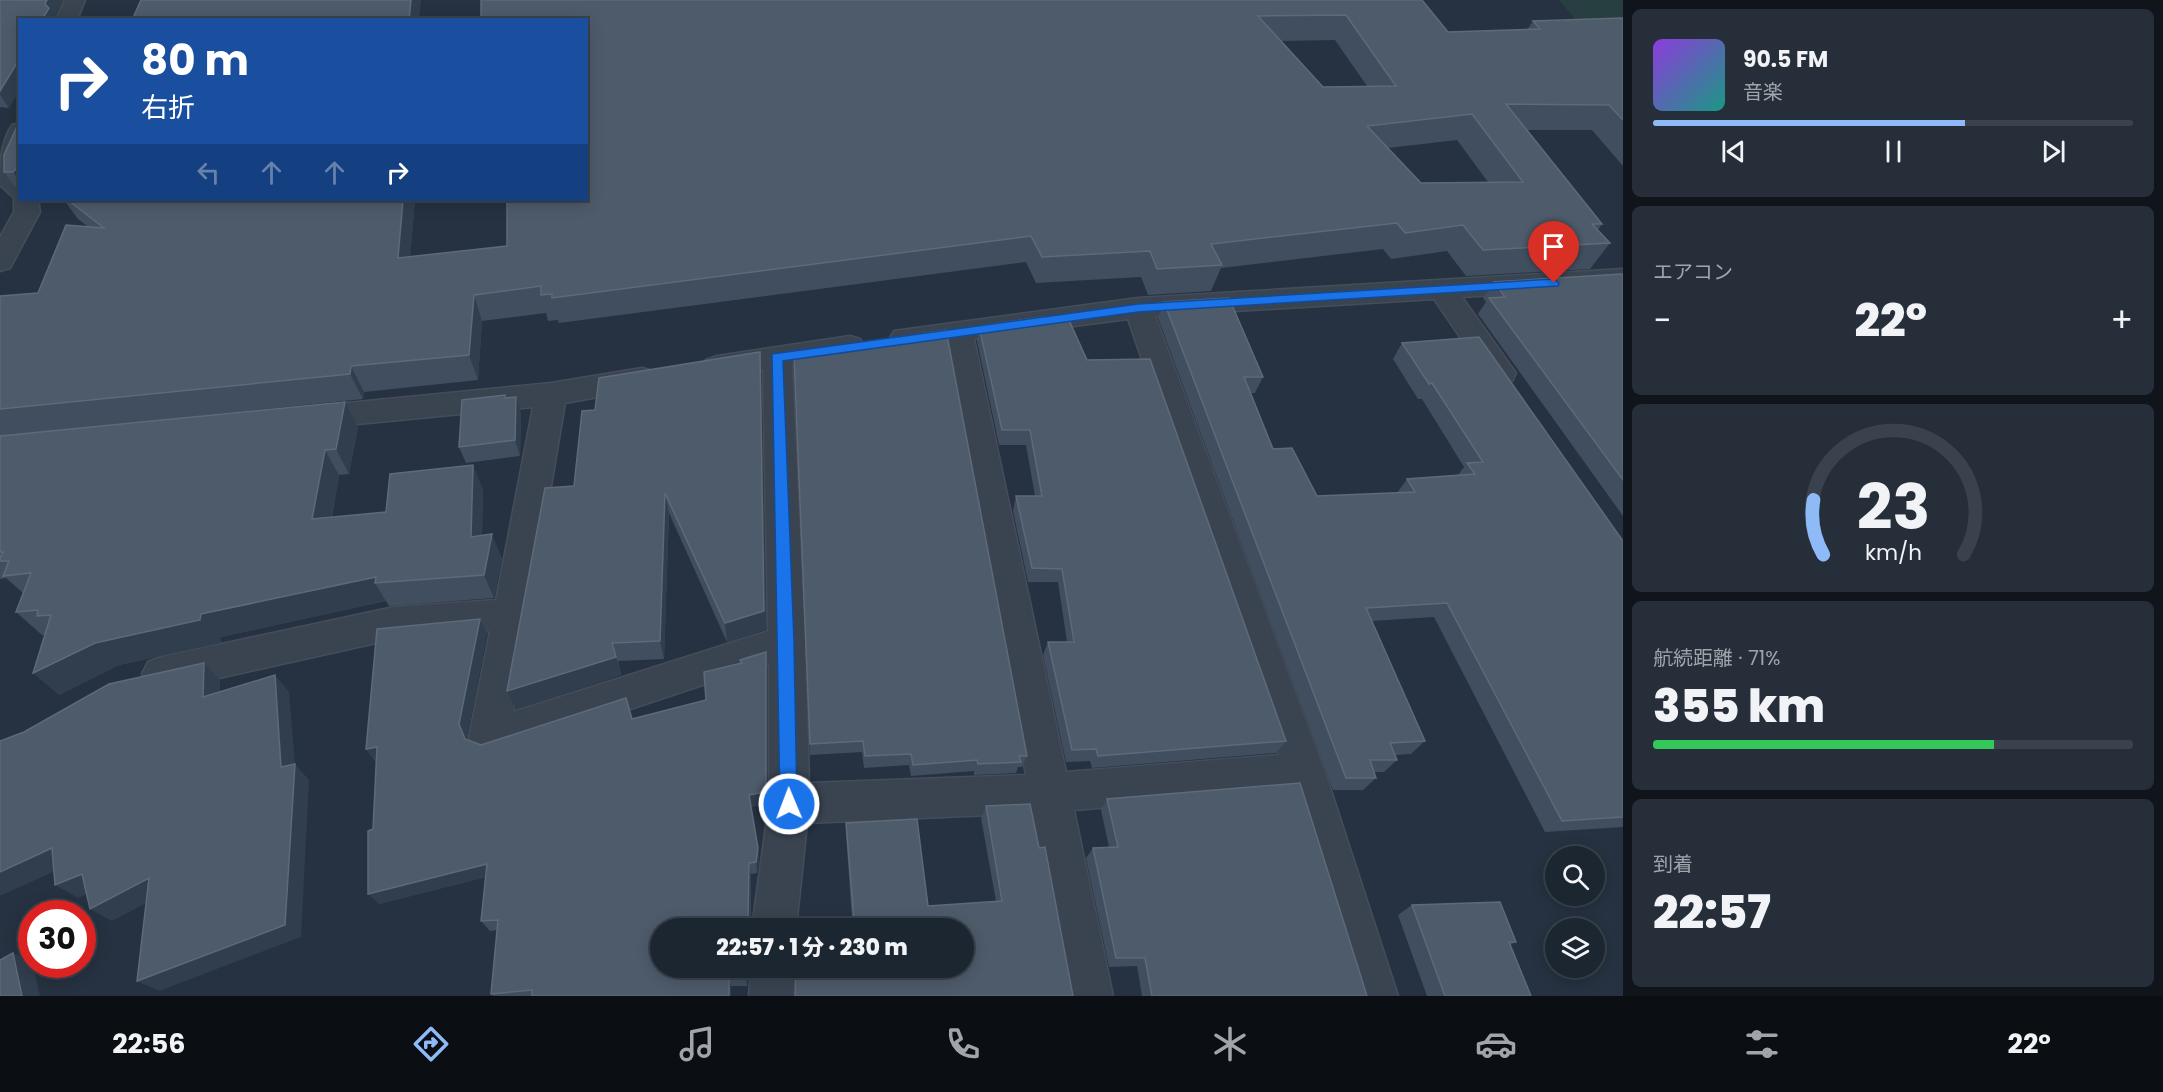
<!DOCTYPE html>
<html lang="ja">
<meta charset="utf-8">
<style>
:root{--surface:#1c2631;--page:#252e39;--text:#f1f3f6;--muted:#a0a5ab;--line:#3a434d;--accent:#8fbaf8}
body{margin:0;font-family:Poppins,"Noto Sans JP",sans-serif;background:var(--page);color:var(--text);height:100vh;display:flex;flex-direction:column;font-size:22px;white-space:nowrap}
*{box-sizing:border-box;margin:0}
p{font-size:20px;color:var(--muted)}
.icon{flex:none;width:33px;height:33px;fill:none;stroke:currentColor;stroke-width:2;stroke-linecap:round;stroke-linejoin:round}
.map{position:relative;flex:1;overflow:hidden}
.drawer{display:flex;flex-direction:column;gap:9px;padding:9px;background:#0f151b;width:540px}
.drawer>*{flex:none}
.hud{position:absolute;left:18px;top:18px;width:570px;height:183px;border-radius:0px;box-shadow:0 3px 15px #0003,0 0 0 2px var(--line);background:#1a4fa0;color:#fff;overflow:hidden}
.tools{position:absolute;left:1545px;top:846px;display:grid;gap:12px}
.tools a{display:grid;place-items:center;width:60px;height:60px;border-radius:50%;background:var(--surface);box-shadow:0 3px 15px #0003,0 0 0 2px var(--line);font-size:30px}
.speed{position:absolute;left:18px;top:900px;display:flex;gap:12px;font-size:30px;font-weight:700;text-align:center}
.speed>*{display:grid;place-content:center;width:78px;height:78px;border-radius:50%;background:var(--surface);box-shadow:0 3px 15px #0003,0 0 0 2px var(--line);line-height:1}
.speed .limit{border:9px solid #d22;background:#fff;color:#111}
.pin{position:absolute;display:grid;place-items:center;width:51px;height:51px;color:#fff;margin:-62px -26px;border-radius:50% 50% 50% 0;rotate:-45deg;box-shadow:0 0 6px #0007}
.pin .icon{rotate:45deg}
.me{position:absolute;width:66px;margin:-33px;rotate:359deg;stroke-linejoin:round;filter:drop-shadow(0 0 4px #0008)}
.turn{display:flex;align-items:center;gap:21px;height:126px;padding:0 24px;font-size:27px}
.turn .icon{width:78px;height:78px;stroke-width:2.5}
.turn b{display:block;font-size:42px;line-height:51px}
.lanes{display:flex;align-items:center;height:57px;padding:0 24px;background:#0003;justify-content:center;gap:30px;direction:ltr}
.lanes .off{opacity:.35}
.big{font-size:45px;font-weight:800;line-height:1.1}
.drawer .card{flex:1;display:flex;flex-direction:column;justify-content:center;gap:9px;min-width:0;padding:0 21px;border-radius:9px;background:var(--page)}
.drawer .dial{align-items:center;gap:0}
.dial svg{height:156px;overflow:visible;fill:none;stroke:var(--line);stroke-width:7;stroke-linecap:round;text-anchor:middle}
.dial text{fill:var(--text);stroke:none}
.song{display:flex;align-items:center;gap:18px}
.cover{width:72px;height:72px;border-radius:9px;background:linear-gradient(135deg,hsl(270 70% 55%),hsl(170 70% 35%))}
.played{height:6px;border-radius:3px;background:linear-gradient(90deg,var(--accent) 65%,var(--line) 65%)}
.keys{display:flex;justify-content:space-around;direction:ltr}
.heat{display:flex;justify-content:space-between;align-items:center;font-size:33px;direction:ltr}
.charge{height:9px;border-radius:4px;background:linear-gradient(90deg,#34c759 71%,var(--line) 0)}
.trip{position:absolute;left:650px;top:918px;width:324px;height:60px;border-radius:30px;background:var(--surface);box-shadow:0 3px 15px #0003,0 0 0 2px var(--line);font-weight:800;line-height:60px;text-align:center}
.tab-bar{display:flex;height:96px;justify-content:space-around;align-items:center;background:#0b0f14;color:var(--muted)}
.tab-bar .icon{width:42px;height:42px}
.tab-bar .on{color:var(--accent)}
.tab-bar b{font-size:27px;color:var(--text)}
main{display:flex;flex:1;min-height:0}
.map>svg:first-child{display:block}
.green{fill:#283f42}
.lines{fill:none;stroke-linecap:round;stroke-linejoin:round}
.street-casing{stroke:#444d5a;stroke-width:3}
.street{fill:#3a4451;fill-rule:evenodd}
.wall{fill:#414e5f;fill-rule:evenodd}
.shaded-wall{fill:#313e4e}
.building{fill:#4e5b6b;stroke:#5e6a7a;stroke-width:1.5;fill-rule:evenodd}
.route{fill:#1a73e8;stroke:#114b97;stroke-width:1.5}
</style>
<main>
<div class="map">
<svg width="1623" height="996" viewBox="0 0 1623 996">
<rect width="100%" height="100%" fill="#263241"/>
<path class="green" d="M1559,0H1623V20H1576Z"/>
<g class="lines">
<g class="street-casing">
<g id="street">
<path d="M65,0H85L77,20H56Z"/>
<path d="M20,123V166L17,174L20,177V200H38L40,212L10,268L0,271V237L14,212V198L0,185C0,164 0,144 12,125Z"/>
<path d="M1623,269V287L1462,297L1516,373L1512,381L1501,384L1490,381L1434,299L1155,316L1325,772L1398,996H1352L1291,792L1074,810L1113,996H1067L1033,813L807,823L796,928H752L769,804V663L489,756L475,751L469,738L490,631L394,639L161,691L148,686L142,674L148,662L161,657L394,607L496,600L533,407L306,429L295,426L291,418L295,410L306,407L551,383L642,368L653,371L657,379L653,387L565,403L513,712L768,631L763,370L717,378L706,374L702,367L706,360L717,356L850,336L860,339L865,346L860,353L792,365L805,641L809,783L1026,775L946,343L904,348L894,345L890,338L894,331L1138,298ZM1128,319L1279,755L1066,772L974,339Z"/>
<path d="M751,968H795V996H749Z"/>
</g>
</g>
<use href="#street" class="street"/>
</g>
<g class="wall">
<path d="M0,0H63L9,108L0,107Z"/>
<path d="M1422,0L1448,32L1527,30L1533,21L1623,18V166L1592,130H1527L1602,224L1598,230L1610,243L1590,269L1466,276L1447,251L1391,259L1383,249L1221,268L1211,291L1148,295L1141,277L1036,283L1026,262L559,323L558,320L548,321L546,313L482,321L478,380L364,392L363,399L198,416L358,427L349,474L339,475L332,517L386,512L483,489L482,535L502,558L494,598L389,606L386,601L221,637V643L119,665L59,695L44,635H42L16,612L23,593L6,578L0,579V296L38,293L87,226L78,219L64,200H415L410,257L507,246L586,20ZM1335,40L1367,86L1323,87L1281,41ZM1457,140L1488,182L1421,183L1388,148Z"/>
<path d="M20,120V194L4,172Z"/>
<path d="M1623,275V516L1478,314L1486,302L1483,298L1494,282Z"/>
<path d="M1164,302L1263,377L1255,393H1251L1273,449L1317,496L1397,493L1407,479L1458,475L1464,467L1422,399H1418L1393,359L1402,343L1623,541V827L1545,832L1434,617L1372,621L1425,741L1411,754L1395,755L1397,760L1384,772H1374L1376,778L1363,790H1333L1158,318Z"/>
<path d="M979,326L1087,360L1286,741L1276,753L1092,768L1090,761L1066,762L1043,655L1048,642H1067L1058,582H1028L1013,511L1016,496H1035L1026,445H999L977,341Z"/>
<path d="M795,372L1027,756L1022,767H1018L1016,773L974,775V771L911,776L909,765L864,768L862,752L810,755Z"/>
<path d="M761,374L766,629L727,642L669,513L664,659L618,661L621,675L516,709L595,410Z"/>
<path d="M505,395L506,398L521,413L520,456L466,463L459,447Z"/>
<path d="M480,619L487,633L467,738L468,740L481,745L632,719L706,700L741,663L740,660L767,666V804L751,807L759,859L757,873L751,874V926L852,920L846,834V823L928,906L996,901L981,818L986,806L1039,848L963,968L660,928L751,968L747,986H731V996H493L491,994L497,930L490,931L481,921L485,877L379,904L373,829L376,762L366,749Z"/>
<path d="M1107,799L1367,996H1142L1137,966L1109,967L1086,858L1093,848L1109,847L1101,810Z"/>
<path d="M1412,905L1516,942L1510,945L1531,996H1427L1398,915Z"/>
</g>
<g class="shaded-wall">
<path d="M47,0H63L55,17L56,20H42L45,4Z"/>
<path d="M411,0H421L419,20H409Z"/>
<path d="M20,58V90L9,108L0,95V91Z"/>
<path d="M20,165V181L13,172Z"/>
<path d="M403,200H415L408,284L398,258Z"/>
<path d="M474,295L482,321L478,380L469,355Z"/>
<path d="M760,352L766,629L727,642L725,623Z"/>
<path d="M351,366L364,392L363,399L350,374Z"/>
<path d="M516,397L521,413L520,456L515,440Z"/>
<path d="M345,402L358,427L349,474L336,449Z"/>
<path d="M325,450L339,475L327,543L312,519Z"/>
<path d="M473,465L483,489L481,560L471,537Z"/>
<path d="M665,493L669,513L664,659L660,641Z"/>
<path d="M492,534L502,558L494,598L484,575Z"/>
<path d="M376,577L375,583L386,601L221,637V643L119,665L59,695L33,673L95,643L201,614Z"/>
<path d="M480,619L487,633L467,738L473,752L465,739L459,724Z"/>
<path d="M612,643L621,675L516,709L507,691Z"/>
<path d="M766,652L767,666V804L751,807L749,795Z"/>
<path d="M204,663L220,680V713L203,697Z"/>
<path d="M275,675L289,692L295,764L309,780L301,937L159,991L137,981L281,767Z"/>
<path d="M377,747V762L366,749Z"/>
<path d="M52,848L75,862L0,896V872Z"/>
<path d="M758,848L759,859L757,873L756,862Z"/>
<path d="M749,863L751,874L750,928L748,918Z"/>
<path d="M487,864L495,875L379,904L368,894Z"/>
<path d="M82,874L104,887L78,898L55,885Z"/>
<path d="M149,878L169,891L112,921L90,909Z"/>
<path d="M13,953L32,961V964H33L40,996H22Z"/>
<path d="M747,968H751L747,986L746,977Z"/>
<path d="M729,978L731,986V996H729Z"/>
</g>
<g class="building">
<path d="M0,0H47L45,4L49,8L42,20H20V58L0,91Z"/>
<path d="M141,0H411L409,20H132Z"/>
<path d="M481,0H1422L1448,32L1540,29L1533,21L1623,18V120L1609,105L1506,104L1602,224H1592L1610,243L1483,250L1463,225L1405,233L1397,223L1211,244L1222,265L1157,269L1150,251L1042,257L1031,236L552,298V294L541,295V286L474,295L469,355L351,366L350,374L0,409V296L38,293L66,225L104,228L68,200H403L398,258L507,246V200H586V20H481ZM1346,15L1396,86L1323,87L1258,16ZM1472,114L1523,182L1421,183L1367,126Z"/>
<path d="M20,120V165L13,172H4V155Z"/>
<path d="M1622,274L1623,275V480L1489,298L1505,297L1494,282Z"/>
<path d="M1229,298L1263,377H1244L1273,449L1292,448L1317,496L1415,492L1407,479L1475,474L1467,463L1483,462L1432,383L1429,384L1402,343L1479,337L1623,541V817L1562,821L1447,603L1366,608L1425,741L1390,743L1397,760H1370L1376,778H1346L1164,302Z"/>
<path d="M1043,317L1068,318L1087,360L1150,359L1286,741L1098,756L1096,749L1072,750L1048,642H1074L1062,569L1032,568L1016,496H1042L1030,430H1002L979,326Z"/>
<path d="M946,330L1027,756H1019L1021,762L978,764L977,760L913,765L911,754L865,756L863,741L810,744L794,357H807L806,351Z"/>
<path d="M760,352L764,611L725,623L665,493L660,641L612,643L616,657L507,691L545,488L574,486L582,411L595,410L599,378Z"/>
<path d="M505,395V398L516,397L515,440L459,447L462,400Z"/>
<path d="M345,402L336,449L325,450L312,519L386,512L390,474L473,465L471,537L492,534L484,575L375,583L376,577L201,614L200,620L95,643L33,673L51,615L37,616L38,610L16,612L31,573L3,576L9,561H0V558L3,552H0V436Z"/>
<path d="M480,619L459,724L465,739L481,745L626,698L632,719L706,700L704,672L742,663L740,660L766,652V792L749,795L758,848L756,862L749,863L748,918L751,926L854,920L846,823L917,819L928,906L1002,901L986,806L1030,804L1039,848L1045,847L1073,996H795L796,968H963V928H660V968H747L746,977L729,978V996H532V990L491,994L498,920L481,921L487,864L368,894V831L373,829L377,747L366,749L377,629Z"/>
<path d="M204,663L203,697L275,675L281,767L295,764L285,925L137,981L149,878L90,909L82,874L55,885L52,848L0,872V741L24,732L109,684Z"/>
<path d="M1300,783L1367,996H1152L1145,958H1116L1093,848L1118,847L1107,799Z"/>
<path d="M1500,902L1516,942H1509L1531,996H1445L1412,905Z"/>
<path d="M13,953L22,996H0V960Z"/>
</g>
<path class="route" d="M1554,279L1559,283L1558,286L1138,312L783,361L794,641L797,804L794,809L789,812L783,809L780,804L772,354L1138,304Z"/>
</svg>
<div class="tools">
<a><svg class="icon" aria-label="search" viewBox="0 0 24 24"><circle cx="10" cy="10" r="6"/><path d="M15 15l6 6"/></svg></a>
<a><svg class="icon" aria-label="layers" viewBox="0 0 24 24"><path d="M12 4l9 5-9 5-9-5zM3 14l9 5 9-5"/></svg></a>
</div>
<div class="speed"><div class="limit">30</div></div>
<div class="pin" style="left:1554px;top:283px;background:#d93025"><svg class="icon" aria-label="arrive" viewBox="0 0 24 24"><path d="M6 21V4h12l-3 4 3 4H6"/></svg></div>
<svg class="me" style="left:789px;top:804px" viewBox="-20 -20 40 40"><circle r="17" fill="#1a73e8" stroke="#fff" stroke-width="3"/><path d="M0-11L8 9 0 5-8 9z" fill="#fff"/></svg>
<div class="trip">22:57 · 1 分 · 230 m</div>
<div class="hud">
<div class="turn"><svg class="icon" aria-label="right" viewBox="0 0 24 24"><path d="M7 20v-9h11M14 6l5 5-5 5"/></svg><div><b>80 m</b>右折</div></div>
<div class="lanes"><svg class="icon off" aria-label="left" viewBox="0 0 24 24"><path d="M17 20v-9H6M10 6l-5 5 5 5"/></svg><svg class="icon off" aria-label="ahead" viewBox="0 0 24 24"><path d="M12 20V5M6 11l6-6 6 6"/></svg><svg class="icon off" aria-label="ahead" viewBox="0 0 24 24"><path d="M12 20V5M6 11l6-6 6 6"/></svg><svg class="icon" aria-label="right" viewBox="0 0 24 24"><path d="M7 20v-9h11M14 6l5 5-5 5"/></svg></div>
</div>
</div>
<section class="drawer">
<div class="card">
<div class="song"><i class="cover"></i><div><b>90.5 FM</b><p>音楽</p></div></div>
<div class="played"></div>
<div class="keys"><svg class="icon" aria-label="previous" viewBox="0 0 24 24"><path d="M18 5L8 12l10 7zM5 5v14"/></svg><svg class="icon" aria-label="pause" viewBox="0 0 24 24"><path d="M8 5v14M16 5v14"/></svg><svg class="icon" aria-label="next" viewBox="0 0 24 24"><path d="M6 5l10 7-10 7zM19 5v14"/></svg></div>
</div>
<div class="card"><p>エアコン</p>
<div class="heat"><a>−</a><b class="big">22°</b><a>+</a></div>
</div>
<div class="card dial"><svg viewBox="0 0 100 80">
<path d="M14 69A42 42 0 1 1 86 69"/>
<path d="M14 69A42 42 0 0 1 9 41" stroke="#8fbaf8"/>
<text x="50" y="56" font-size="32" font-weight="700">23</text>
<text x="50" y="72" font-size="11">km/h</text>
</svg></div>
<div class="card"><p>航続距離 · 71%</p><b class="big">355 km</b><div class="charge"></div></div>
<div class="card"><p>到着</p><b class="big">22:57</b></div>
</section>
</main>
<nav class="tab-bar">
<b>22:56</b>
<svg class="icon on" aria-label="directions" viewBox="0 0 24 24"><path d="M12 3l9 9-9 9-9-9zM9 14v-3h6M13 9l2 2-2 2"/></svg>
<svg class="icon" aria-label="music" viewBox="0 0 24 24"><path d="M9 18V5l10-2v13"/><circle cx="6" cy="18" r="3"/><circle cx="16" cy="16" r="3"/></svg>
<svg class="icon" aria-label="phone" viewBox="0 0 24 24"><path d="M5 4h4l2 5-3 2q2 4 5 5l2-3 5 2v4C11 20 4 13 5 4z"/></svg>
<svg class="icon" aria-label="climate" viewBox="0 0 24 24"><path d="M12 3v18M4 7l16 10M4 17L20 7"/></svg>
<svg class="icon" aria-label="car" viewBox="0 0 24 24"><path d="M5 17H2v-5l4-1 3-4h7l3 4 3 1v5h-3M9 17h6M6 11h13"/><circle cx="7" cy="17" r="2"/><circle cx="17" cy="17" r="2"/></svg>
<svg class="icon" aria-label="filters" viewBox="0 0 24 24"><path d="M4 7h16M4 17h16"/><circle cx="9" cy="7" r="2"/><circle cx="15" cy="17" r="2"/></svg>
<b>22°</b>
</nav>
